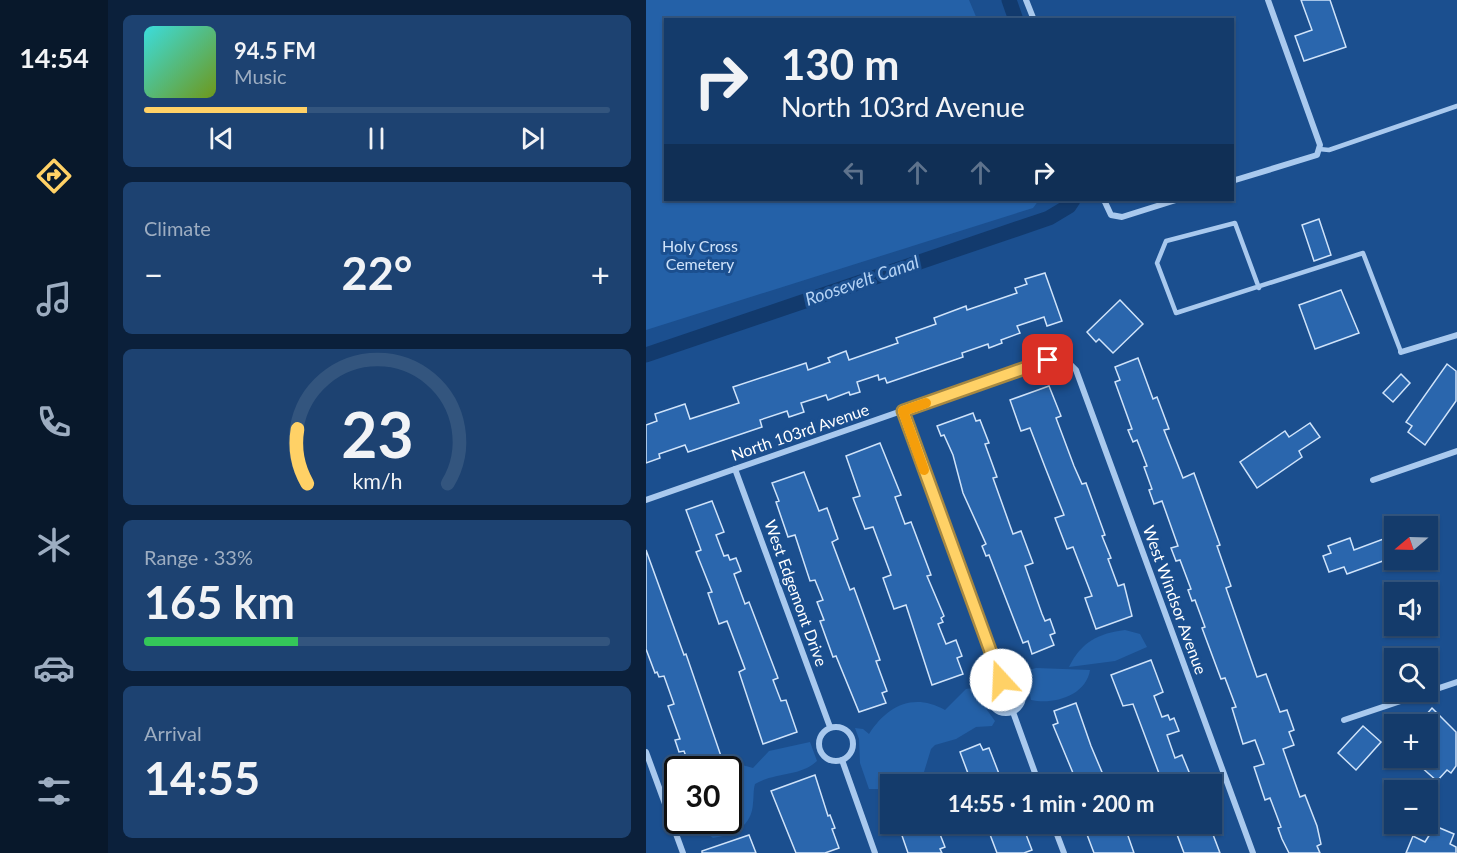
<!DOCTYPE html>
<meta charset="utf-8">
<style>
:root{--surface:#143b6b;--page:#1d4271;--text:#f1f3f6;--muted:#9dadc1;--line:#33557e;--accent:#ffd166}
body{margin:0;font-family:Lato,sans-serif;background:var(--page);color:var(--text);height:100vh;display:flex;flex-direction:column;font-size:22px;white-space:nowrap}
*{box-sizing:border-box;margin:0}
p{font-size:20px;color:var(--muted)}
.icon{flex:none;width:33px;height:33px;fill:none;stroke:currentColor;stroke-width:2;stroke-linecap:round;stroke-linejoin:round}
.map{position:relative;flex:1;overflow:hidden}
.drawer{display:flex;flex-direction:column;gap:15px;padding:15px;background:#0b203b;width:538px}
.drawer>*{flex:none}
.banner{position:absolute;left:18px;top:18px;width:570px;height:183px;border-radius:0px;box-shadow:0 2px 4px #0004,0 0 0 2px var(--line);background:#143b6b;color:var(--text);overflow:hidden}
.needle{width:39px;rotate:251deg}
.fabs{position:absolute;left:738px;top:516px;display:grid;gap:12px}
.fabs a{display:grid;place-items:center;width:54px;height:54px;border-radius:0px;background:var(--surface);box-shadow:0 2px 4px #0004,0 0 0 2px var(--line);font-size:30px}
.speed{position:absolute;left:18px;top:756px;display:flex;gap:12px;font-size:30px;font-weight:700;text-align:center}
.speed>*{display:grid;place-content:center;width:78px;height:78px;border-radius:50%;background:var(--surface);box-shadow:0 2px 4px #0004,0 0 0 2px var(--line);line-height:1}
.speed .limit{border:3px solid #111;border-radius:9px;background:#fff;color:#111}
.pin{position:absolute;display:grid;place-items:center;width:51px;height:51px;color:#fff;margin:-26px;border-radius:12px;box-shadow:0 3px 9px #0006}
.me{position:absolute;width:66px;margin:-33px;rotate:340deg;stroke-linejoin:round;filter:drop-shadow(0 0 4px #0008)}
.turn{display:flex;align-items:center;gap:21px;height:126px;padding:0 18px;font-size:27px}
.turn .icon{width:78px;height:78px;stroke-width:2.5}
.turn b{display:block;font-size:42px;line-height:51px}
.lanes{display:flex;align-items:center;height:57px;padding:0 18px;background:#0003;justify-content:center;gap:30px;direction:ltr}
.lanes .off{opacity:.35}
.big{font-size:45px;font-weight:700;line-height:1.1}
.drawer .tile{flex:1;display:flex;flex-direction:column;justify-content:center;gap:9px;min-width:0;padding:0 21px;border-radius:9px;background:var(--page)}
.drawer .dial{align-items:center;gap:0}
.dial svg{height:156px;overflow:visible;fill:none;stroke:var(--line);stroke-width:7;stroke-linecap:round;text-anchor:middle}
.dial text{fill:var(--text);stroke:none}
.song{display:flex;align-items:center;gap:18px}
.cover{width:72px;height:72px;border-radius:9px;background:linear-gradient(135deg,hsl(180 70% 55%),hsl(80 70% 35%))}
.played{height:6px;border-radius:3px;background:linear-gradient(90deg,var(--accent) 35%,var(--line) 35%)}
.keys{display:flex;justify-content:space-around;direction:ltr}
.heat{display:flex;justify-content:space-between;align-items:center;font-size:33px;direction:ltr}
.charge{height:9px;border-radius:4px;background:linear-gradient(90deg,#34c759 33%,var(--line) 0)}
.trip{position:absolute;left:234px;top:774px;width:342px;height:60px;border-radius:0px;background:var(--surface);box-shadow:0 2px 4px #0004,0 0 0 2px var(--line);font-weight:700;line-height:60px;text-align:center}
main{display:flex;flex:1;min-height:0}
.tab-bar{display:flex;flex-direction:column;width:108px;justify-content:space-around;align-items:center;background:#08182b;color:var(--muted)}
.tab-bar .icon{width:42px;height:42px}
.tab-bar .selected{color:var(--accent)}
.tab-bar b{font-size:27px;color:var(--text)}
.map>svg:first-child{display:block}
.green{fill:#2461a8}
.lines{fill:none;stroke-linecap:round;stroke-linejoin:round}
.canal{stroke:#123a6d;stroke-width:15}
.building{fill:#2a66ad;stroke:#cfe3fa;stroke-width:1.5}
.lane{stroke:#a9c9ee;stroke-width:4.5}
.street{stroke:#a9c9ee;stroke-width:6}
.route-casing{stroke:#a68842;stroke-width:15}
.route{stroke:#ffd166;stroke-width:10}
.slow{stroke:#f59e0b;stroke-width:10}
.labels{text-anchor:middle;stroke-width:6;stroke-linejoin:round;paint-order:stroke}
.park-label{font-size:16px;fill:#cfe3fa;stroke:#1b4f8f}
.street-label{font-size:16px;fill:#fff;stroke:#1b4f8f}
.water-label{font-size:18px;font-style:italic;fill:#b5d3f5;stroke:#1b4f8f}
</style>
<main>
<nav class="tab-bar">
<b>14:54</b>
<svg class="icon selected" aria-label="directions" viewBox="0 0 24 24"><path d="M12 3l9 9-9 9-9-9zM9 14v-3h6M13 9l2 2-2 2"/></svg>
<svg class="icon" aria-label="music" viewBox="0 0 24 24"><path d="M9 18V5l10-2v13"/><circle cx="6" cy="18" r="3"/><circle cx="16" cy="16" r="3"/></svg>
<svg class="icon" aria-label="phone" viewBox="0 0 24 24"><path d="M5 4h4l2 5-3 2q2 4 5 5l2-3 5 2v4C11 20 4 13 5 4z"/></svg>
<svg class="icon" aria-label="climate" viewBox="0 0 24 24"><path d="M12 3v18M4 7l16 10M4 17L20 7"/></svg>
<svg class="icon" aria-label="car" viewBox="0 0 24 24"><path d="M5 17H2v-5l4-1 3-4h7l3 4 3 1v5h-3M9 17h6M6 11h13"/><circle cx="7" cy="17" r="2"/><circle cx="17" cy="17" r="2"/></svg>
<svg class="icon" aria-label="filters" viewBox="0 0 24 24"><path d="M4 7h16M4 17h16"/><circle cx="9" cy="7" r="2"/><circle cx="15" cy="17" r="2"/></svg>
</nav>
<section class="drawer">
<div class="tile">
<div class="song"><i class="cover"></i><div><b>94.5 FM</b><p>Music</p></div></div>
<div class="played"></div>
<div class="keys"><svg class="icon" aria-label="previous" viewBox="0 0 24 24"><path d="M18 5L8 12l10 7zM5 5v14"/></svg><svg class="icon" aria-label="pause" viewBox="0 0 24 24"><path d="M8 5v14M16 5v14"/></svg><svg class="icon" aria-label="next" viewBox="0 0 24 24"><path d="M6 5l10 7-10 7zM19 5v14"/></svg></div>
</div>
<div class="tile"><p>Climate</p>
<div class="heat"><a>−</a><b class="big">22°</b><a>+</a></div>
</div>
<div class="tile dial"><svg viewBox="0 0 100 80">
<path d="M14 69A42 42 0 1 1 86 69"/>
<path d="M14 69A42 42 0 0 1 9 41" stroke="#ffd166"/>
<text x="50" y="56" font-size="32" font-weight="700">23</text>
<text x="50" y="72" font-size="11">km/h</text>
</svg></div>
<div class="tile"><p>Range · 33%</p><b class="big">165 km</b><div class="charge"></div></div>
<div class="tile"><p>Arrival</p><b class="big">14:55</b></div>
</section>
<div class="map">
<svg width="811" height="853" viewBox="0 0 811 853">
<rect width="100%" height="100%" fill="#1b4f8f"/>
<g class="green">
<path d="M0,0H323L331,19L20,20V200H393L387,208L0,330Z"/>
<path d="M479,630L494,634L501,647L469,661L423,667C435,642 453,633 479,630Z"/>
<path d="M390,668L444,670C440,696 407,705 385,700L382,684L374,673Z"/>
<path d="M326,688L335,691L341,710L349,721L346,726L330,727L310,739L289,745L285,749L278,772L273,776L257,784H244V789H223L214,763L213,739L209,728L217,729L223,734C241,706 267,692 299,710L320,689Z"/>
<path d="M164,742L171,761C154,777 129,772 109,784C107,791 108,796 107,803C106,826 88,835 67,838L57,830L50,833L45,821L82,820V770L68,769L89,763L107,768L123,751Z"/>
</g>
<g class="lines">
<g class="canal">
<path d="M363,0L370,20"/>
<path d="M0,355L403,218L423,206L427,200"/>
</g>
</g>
<g class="building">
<path d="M655,0H684L700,47L658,61L649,36L666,30Z"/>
<path d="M673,219L685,255L668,261L656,225Z"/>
<path d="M399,273L416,321L401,326L398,317L371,326L374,333L355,340L356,343L343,348L342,344L316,353L317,357L241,383L239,378L233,380L232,375L211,382L214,392L204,395L203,392L182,400L180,395L155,403L158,412L143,417L141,411L114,420L116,427L42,452L39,445L13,454L14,458L0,463V425L11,421L9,414L39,404L44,419L93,403L87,387L160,363L162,370L184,362L182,358L200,351L203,360L252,343L250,338L290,324L288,318L320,306L321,310L371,293L369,288L381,284L379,279Z"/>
<path d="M695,290L713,333L669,349L653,305Z"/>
<path d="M474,300L497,324L467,353L453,339L450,342L441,332Z"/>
<path d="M492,358L507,399L511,397L523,429L518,430L537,478L548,473L574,545L571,546L585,586L580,588L611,677L620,674L634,712L641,710L648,730L643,732L648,745L637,749L654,797L659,795L671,826L675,844L671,846L674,853H643L636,839L632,828L635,827L624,798L619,800L608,767L618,764L609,740L597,744L586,708L590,707L579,678L575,679L556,628L559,627L549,600L546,601L542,590L545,589L534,560L530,561L525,548L532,546L516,501L508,504L503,490L506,489L498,467L501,466L491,440L487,442L482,430L486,429L469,382L474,380L469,367Z"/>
<path d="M801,364L810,371V401L779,445L762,432L766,426L760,422Z"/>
<path d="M755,374L764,383L747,402L737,393Z"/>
<path d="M403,386L415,416L410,418L428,466L436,484L440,483L459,535L456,536L465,558L462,559L472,586L478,584L486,616L450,629L439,598L446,596L427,547L421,549L409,518L418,515L399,467L384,428L375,431L364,400Z"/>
<path d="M327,413L330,421L334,420L343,443L339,444L351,477L347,478L367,534L375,531L387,563L379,566L396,614L399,621L404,619L409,633L404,635L408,645L386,654L382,641L377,643L343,555L340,556L336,546L340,544L317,493L307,455L298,435L295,436L291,426Z"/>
<path d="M664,423L674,437L653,451L656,457L611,488L594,462L639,431L643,437Z"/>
<path d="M234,443L255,495L249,497L259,524L265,522L285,575L281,576L298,616L295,618L297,622L292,624L300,644L310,640L316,656L311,658L317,674L286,685L260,605L248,609L237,578L245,575L227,527L219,529L207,498L214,496L200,456Z"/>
<path d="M158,472L173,511L181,508L192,539L186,542L204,590L208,588L234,660L230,661L241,691L236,693L240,703L213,712L190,656L187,657L174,621L178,620L171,602L177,600L169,580L164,581L149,535L142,537L130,502L133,501L126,483Z"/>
<path d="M66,501L78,532L70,535L78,556L82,555L84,560L90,558L95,571L88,574L99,604L103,602L132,678L127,680L135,701L140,700L151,732L117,744L93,672L99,669L81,621L73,624L62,593L66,592L50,552L55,550L40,510Z"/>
<path d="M748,535V557L701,574L698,567L683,572L677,556L685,553L682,546L704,538L708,550Z"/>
<path d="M0,550L38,655L40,654L76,759L47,770H45L38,751L33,752L29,740L34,739L22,706L28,704L18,676L13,677L11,672L9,673L0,649Z"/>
<path d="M505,660L517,692L508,696L516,717L522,715L524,720L528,718L533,731L521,735L529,758L536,755L548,784H517L487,704L477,706L465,675Z"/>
<path d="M430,703L445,746L461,784H427L424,774L427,773L407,725L412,723L408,711Z"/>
<path d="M786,708L810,732V766L805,773L801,770L791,781L765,758H782V724H772Z"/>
<path d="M717,726L735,742L710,770L692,753Z"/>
<path d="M334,744L337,750L343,748L357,784H326L314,752Z"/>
<path d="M169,775L182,816L184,815L189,828L186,829L193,848L179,853H150L125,791Z"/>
<path d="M252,824H290L299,847L294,849L296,853H262Z"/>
<path d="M340,824H376L386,850L378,853H351Z"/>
<path d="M437,824H501L502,825L481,833L488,853H448Z"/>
<path d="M527,824H563L574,853H538Z"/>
<path d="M789,826L808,834L804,844L810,847V853H760L767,836L779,842Z"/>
<path d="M103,835L110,853H56V851Z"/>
</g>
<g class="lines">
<g class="lane">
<path d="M673,149L683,150L811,106"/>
<path d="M613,288L589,223L520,241L511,263L530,313L717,253L755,352"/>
</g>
<g class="street">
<path d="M380,0L388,20"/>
<path d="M586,181L671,155L674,145L622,0"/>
<path d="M458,200L465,215L476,217L530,200"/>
<path d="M755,352L811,335"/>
<path d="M257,411L355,680"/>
<path d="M89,469L184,727"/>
<path d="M727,480L811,451"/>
<path d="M0,500L402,360L419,359L430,370L607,853"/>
<circle cx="360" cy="696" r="17"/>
<path d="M367,712L393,784"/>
<path d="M698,720L811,682"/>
<circle cx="190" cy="744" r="17"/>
<path d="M0,752L37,853"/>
<path d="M196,760L229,853"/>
<path d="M407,824L418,853"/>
</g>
</g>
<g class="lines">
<g class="route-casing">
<path id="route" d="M355,680L257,411L402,360"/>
</g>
<use href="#route" class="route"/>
<path class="slow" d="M278,470L257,411L280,403"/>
</g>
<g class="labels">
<g class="park-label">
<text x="54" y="252">Holy Cross<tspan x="54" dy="18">Cemetery</tspan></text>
</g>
<g class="street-label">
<text transform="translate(154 432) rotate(-19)" y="6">North 103rd Avenue</text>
<text transform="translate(150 593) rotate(70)" y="6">West Edgemont Drive</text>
<text transform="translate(529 600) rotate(70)" y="6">West Windsor Avenue</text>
</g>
<g class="water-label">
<text transform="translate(216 281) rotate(-19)" y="6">Roosevelt Canal</text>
</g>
</g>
</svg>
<div class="fabs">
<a><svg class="needle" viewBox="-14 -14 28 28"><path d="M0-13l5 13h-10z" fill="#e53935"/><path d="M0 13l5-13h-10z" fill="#9dadc1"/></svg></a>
<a><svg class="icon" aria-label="sound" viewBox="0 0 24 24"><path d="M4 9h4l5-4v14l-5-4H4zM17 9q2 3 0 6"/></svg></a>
<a><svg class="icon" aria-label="search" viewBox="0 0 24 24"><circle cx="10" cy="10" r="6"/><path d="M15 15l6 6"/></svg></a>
<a>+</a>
<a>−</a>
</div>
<div class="speed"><div class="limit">30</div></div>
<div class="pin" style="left:402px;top:360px;background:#d93025"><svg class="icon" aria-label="arrive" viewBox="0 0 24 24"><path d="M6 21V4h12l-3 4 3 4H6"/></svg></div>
<svg class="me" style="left:355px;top:680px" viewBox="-20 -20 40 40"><circle r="19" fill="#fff"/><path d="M0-13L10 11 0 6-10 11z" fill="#ffd166"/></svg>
<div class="trip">14:55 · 1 min · 200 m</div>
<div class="banner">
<div class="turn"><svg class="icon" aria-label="right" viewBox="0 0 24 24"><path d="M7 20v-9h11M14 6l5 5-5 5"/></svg><div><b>130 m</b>North 103rd Avenue</div></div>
<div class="lanes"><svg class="icon off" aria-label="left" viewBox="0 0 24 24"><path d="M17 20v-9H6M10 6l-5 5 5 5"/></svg><svg class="icon off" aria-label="ahead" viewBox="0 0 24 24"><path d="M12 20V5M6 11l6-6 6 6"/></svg><svg class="icon off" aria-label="ahead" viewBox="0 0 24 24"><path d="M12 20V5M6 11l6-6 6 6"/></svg><svg class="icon" aria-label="right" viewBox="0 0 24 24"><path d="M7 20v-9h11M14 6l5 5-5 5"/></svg></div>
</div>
</div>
</main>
